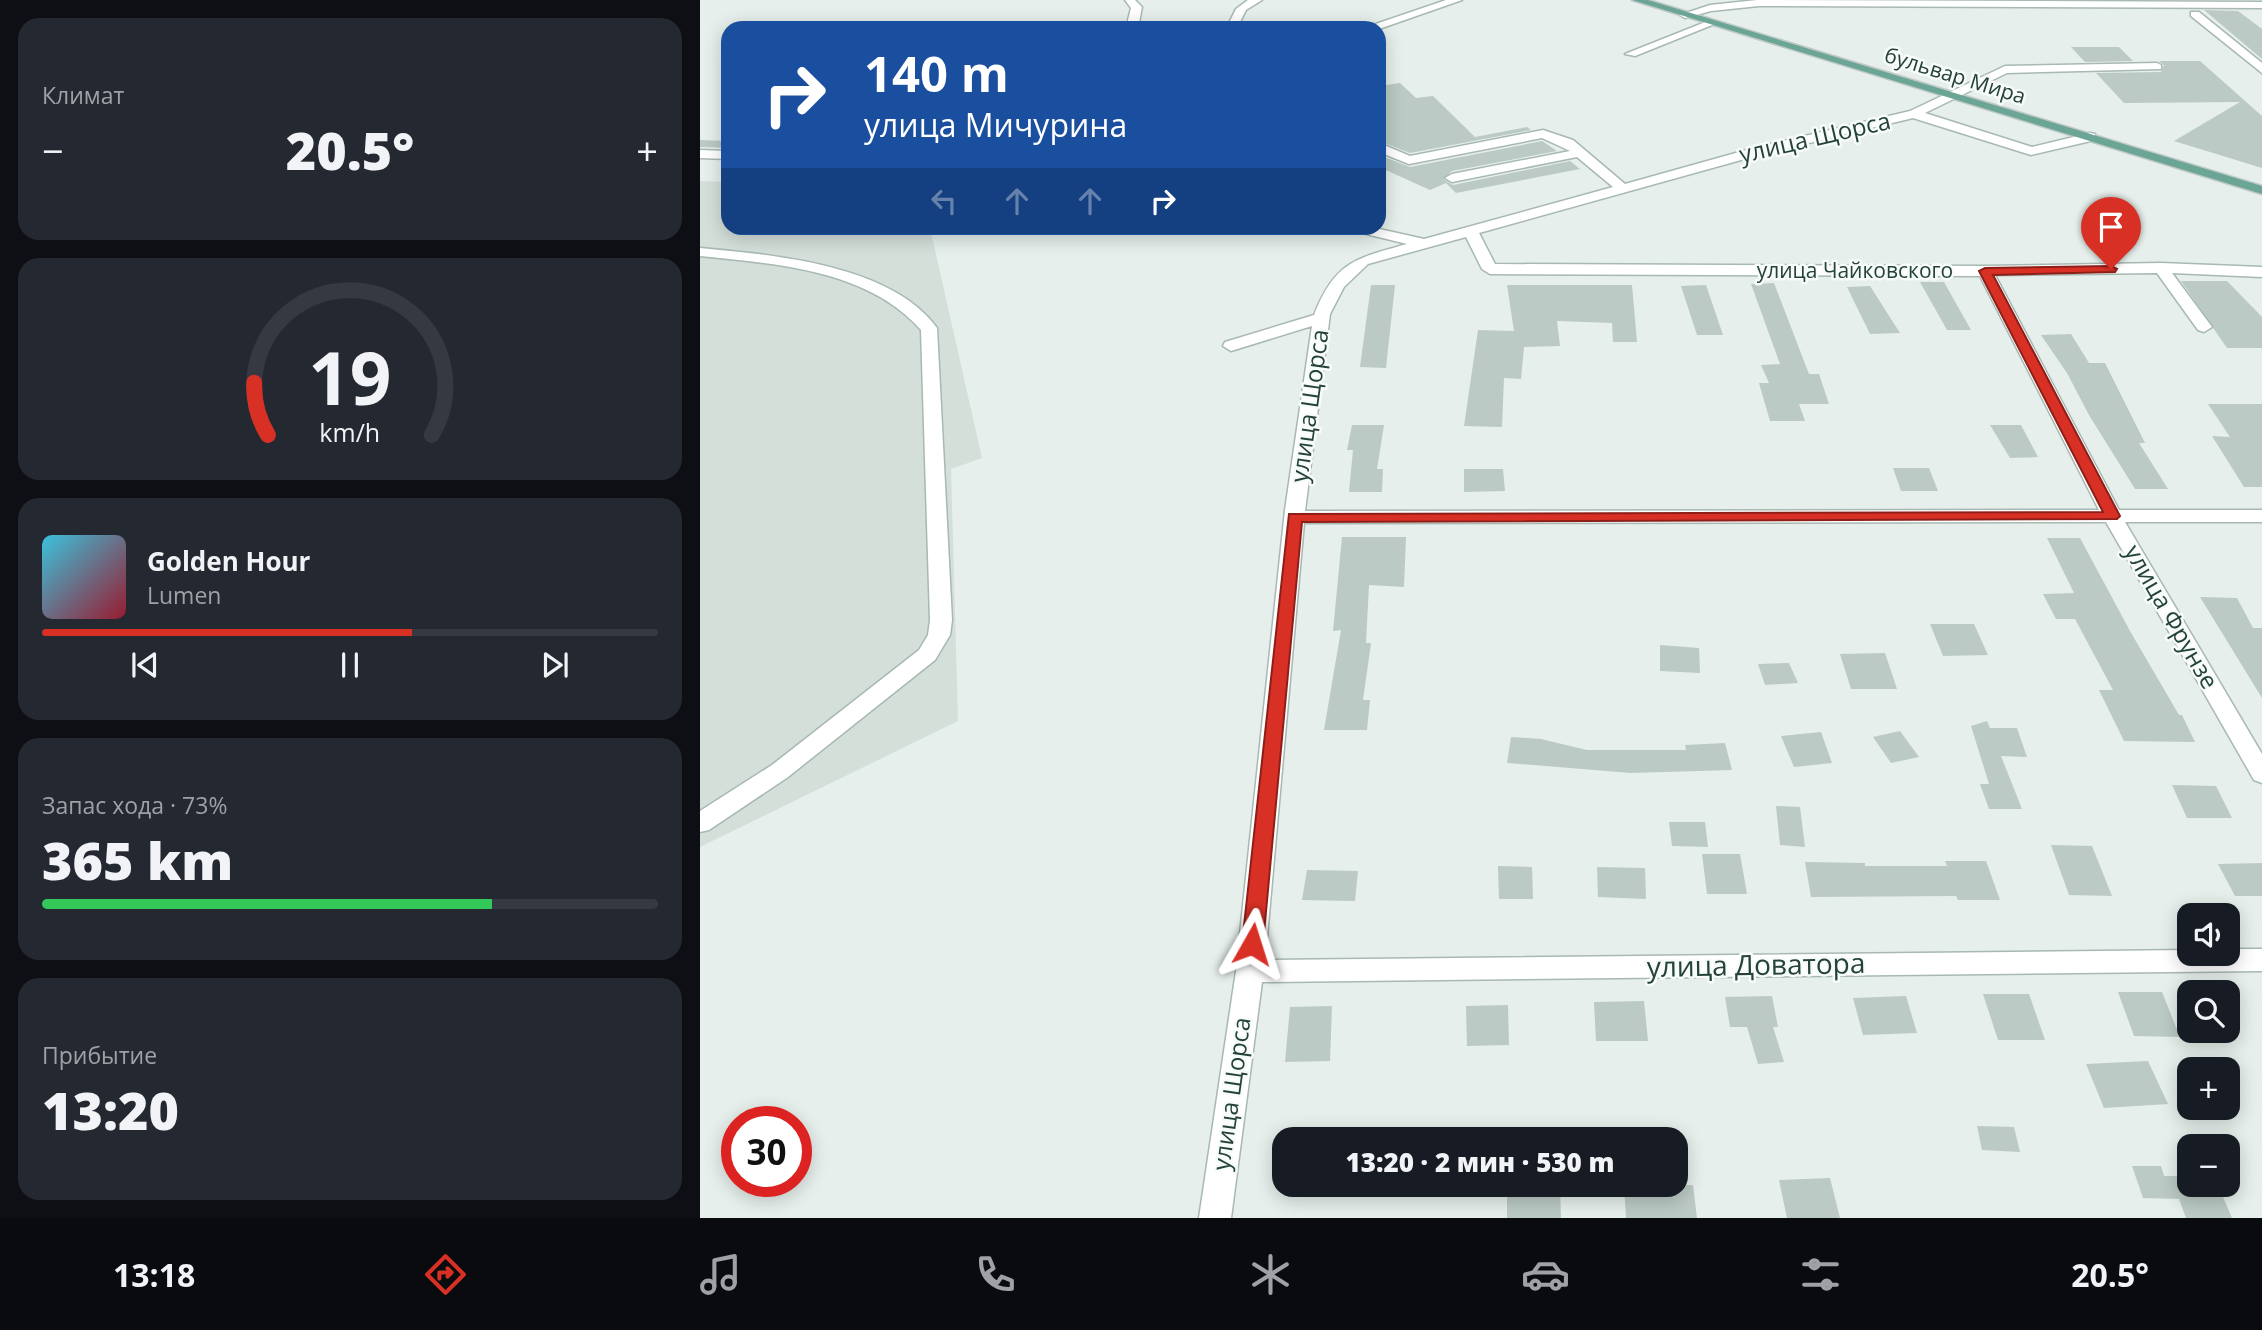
<!DOCTYPE html>
<html lang="ru">
<meta charset="utf-8">
<style>
:root{--surface:#171b24;--page:#242831;--text:#f1f3f6;--muted:#9ea1a6;--line:#363941;--accent:#d93025}
body{margin:0;font-family:"Open Sans",sans-serif;background:var(--page);color:var(--text);height:100vh;display:flex;flex-direction:column;font-size:26px;white-space:nowrap}
*{box-sizing:border-box;margin:0}
p{font-size:23px;color:var(--muted)}
.icon{flex:none;width:38px;height:38px;fill:none;stroke:currentColor;stroke-width:2;stroke-linecap:round;stroke-linejoin:round}
.map{position:relative;flex:1;overflow:hidden}
.details{display:flex;flex-direction:column;gap:18px;padding:18px;background:#0d0f14;width:700px}
.details>*{flex:none}
.hud{position:absolute;left:21px;top:21px;width:665px;height:214px;border-radius:21px;box-shadow:0 4px 18px #0003;background:#1a4fa0;color:#fff;overflow:hidden}
.tools{position:absolute;left:1477px;top:903px;display:grid;gap:14px}
.tools a{display:grid;place-items:center;width:63px;height:63px;border-radius:14px;background:var(--surface);box-shadow:0 4px 18px #0003;font-size:35px}
.speed{position:absolute;left:21px;top:1106px;display:flex;gap:14px;font-size:35px;font-weight:700;text-align:center}
.speed>*{display:grid;place-content:center;width:91px;height:91px;border-radius:50%;background:var(--surface);box-shadow:0 4px 18px #0003;line-height:1}
.speed .limit{border:10px solid #d22;background:#fff;color:#111}
.pin{position:absolute;display:grid;place-items:center;width:60px;height:60px;color:#fff;margin:-72px -30px;border-radius:50% 50% 50% 0;rotate:-45deg;box-shadow:0 0 7px #0007}
.pin .icon{rotate:45deg}
.me{position:absolute;width:77px;margin:-38px;rotate:6deg;stroke-linejoin:round;filter:drop-shadow(0 0 5px #0008)}
.turn{display:flex;align-items:center;gap:24px;height:147px;padding:0 28px;font-size:32px}
.turn .icon{width:91px;height:91px;stroke-width:2.5}
.turn b{display:block;font-size:49px;line-height:60px}
.lanes{display:flex;align-items:center;height:66px;padding:0 28px;background:#0003;justify-content:center;gap:35px;direction:ltr}
.lanes .off{opacity:.35}
.big{font-size:52px;font-weight:800;line-height:1.1}
.details .card{flex:1;display:flex;flex-direction:column;justify-content:center;gap:10px;min-width:0;padding:0 24px;border-radius:21px;background:var(--page)}
.details .dial{align-items:center;gap:0}
.dial svg{height:182px;overflow:visible;fill:none;stroke:var(--line);stroke-width:7;stroke-linecap:round;text-anchor:middle}
.dial text{fill:var(--text);stroke:none}
.song{display:flex;align-items:center;gap:21px}
.cover{width:84px;height:84px;border-radius:10px;background:linear-gradient(135deg,hsl(190 70% 55%),hsl(350 70% 35%))}
.played{height:7px;border-radius:4px;background:linear-gradient(90deg,var(--accent) 60%,var(--line) 60%)}
.keys{display:flex;justify-content:space-around;direction:ltr}
.heat{display:flex;justify-content:space-between;align-items:center;font-size:38px;direction:ltr}
.charge{height:10px;border-radius:5px;background:linear-gradient(90deg,#34c759 73%,var(--line) 0)}
.trip{position:absolute;left:572px;top:1127px;width:416px;height:70px;border-radius:21px;background:var(--surface);box-shadow:0 4px 18px #0003;font-weight:800;line-height:70px;text-align:center}
.menu{display:flex;height:112px;justify-content:space-around;align-items:center;background:#090b0e;color:var(--muted)}
.menu .icon{width:49px;height:49px}
.menu .current{color:var(--accent)}
.menu b{font-size:32px;color:var(--text)}
main{display:flex;flex:1;min-height:0}
.map>svg:first-child{display:block}
.built{fill:#d4dfda}
.building{fill:#bbcac4}
.lines{fill:none;stroke-linecap:round;stroke-linejoin:round}
.minor-casing{stroke:#a8b8b2;stroke-width:3}
.major-casing{stroke:#c2cac8;stroke-width:3}
.minor{fill:#fff;fill-rule:evenodd}
.major{fill:#6aa596;fill-rule:evenodd}
.route{fill:#d93025;stroke:#8d1f18;stroke-width:2}
.labels{text-anchor:middle;stroke-width:5;stroke-linejoin:round;paint-order:stroke}
.far-street-label{font-size:21px;fill:#24423a;stroke:#f7fbf9}
.street-label{font-size:24px;fill:#24423a;stroke:#f7fbf9}
.near-street-label{font-size:28px;fill:#24423a;stroke:#f7fbf9}
</style>
<main>
<section class="details">
<div class="card"><p>Климат</p>
<div class="heat"><a>−</a><b class="big">20.5°</b><a>+</a></div>
</div>
<div class="card dial"><svg viewBox="0 0 100 80">
<path d="M14 69A42 42 0 1 1 86 69"/>
<path d="M14 69A42 42 0 0 1 8 46" stroke="#d93025"/>
<text x="50" y="56" font-size="32" font-weight="700">19</text>
<text x="50" y="72" font-size="11">km/h</text>
</svg></div>
<div class="card">
<div class="song"><i class="cover"></i><div><b>Golden Hour</b><p>Lumen</p></div></div>
<div class="played"></div>
<div class="keys"><svg class="icon" aria-label="previous" viewBox="0 0 24 24"><path d="M18 5L8 12l10 7zM5 5v14"/></svg><svg class="icon" aria-label="pause" viewBox="0 0 24 24"><path d="M8 5v14M16 5v14"/></svg><svg class="icon" aria-label="next" viewBox="0 0 24 24"><path d="M6 5l10 7-10 7zM19 5v14"/></svg></div>
</div>
<div class="card"><p>Запас хода · 73%</p><b class="big">365 km</b><div class="charge"></div></div>
<div class="card"><p>Прибытие</p><b class="big">13:20</b></div>
</section>
<div class="map">
<svg width="1562" height="1218" viewBox="0 0 1562 1218">
<rect width="100%" height="100%" fill="#e6efeb"/>
<path class="built" d="M0,181L28,182V228H177L178,233L230,228L282,458L251,469L258,721L0,847Z"/>
<g class="building">
<path d="M1504,10L1538,11L1562,29V59Z"/>
<path d="M1371,47H1419L1433,61L1385,62Z"/>
<path d="M1459,61H1500L1562,116V168L1474,141L1540,102L1424,103L1396,73L1461,72L1464,65Z"/>
<path d="M700,83L716,98L733,96L775,137L827,127L831,130L710,153L679,141V86Z"/>
<path d="M0,140L28,141V148L0,147Z"/>
<path d="M842,141L857,151L752,171L743,179L753,185L870,161L880,169L756,193L746,183L730,190L679,167V155L710,167Z"/>
<path d="M1481,281H1527L1562,317V348H1527Z"/>
<path d="M1220,282H1244L1271,330H1247Z"/>
<path d="M1074,283L1109,374H1119L1129,404H1099L1105,421H1070L1059,383H1069L1061,365L1080,364L1051,284Z"/>
<path d="M671,285H695L686,368L660,367Z"/>
<path d="M807,285H932L937,342H913L912,323L857,321L860,346L824,347L821,379L804,378L802,427L764,426L778,330L814,331Z"/>
<path d="M1006,285L1023,335H997L981,286Z"/>
<path d="M1170,286L1200,333L1170,334L1147,287Z"/>
<path d="M1371,334L1389,363H1405L1445,443H1439L1468,489H1435L1389,415L1367,373L1341,335Z"/>
<path d="M1508,404H1562V487H1544L1512,436L1530,437Z"/>
<path d="M652,425H684L677,469H683L682,492H649L653,450H647Z"/>
<path d="M1290,425H1321L1338,457L1310,458Z"/>
<path d="M1193,468H1229L1238,491H1201Z"/>
<path d="M764,469H803L805,491L764,492Z"/>
<path d="M642,537H706L704,587L669,585L666,643H671L663,700H670L667,730H624L641,630L633,631Z"/>
<path d="M1347,538H1380L1430,631L1479,715H1482L1495,742L1424,741L1399,690H1413L1375,619H1356L1343,594L1374,593Z"/>
<path d="M1500,597L1537,598L1553,628H1562V698Z"/>
<path d="M1230,624H1274L1288,655L1243,656Z"/>
<path d="M960,645L999,648L1000,673L960,671Z"/>
<path d="M1185,653L1197,689H1151L1140,654Z"/>
<path d="M1089,663L1098,683L1065,685L1058,664Z"/>
<path d="M1287,721L1290,728H1317L1327,757L1301,756L1322,809H1289L1280,784H1289L1271,726Z"/>
<path d="M1200,731L1219,757L1191,763L1173,737Z"/>
<path d="M1121,732L1132,763L1094,767L1081,736Z"/>
<path d="M811,737L841,739L887,750H986L985,745L1025,743L1032,770L931,773L807,763Z"/>
<path d="M1472,785L1516,786L1532,818H1487Z"/>
<path d="M1076,806L1100,807L1105,847L1080,845Z"/>
<path d="M969,822H1005L1008,847L972,846Z"/>
<path d="M1351,845L1392,846L1412,896L1369,895Z"/>
<path d="M1002,854H1040L1047,894H1007Z"/>
<path d="M1245,861H1286L1300,900H1258L1256,896L1111,897L1105,862L1165,863V866H1247Z"/>
<path d="M1562,863V896H1535L1518,864Z"/>
<path d="M798,866L832,867L833,899H799Z"/>
<path d="M897,867L945,868L946,899L898,897Z"/>
<path d="M607,870L658,871L655,901L602,900Z"/>
<path d="M1418,992H1462L1480,1037L1434,1036Z"/>
<path d="M1283,994H1329L1345,1040H1298Z"/>
<path d="M1072,996L1078,1027H1073L1084,1062L1058,1064L1047,1027H1030L1025,997Z"/>
<path d="M1206,996L1217,1033L1163,1035L1153,998Z"/>
<path d="M944,1001L948,1041H896L894,1002Z"/>
<path d="M808,1005L809,1045L767,1046L766,1006Z"/>
<path d="M632,1006L630,1061L585,1062L590,1007Z"/>
<path d="M1448,1061L1468,1104L1404,1108L1386,1064Z"/>
<path d="M1277,1126L1314,1127L1320,1152L1282,1150Z"/>
<path d="M1432,1166H1461L1464,1176H1489V1185H1518L1532,1218H1486L1479,1199L1443,1198Z"/>
<path d="M1130,1178L1140,1218H1087L1079,1180Z"/>
<path d="M807,1185H860L861,1218H807Z"/>
<path d="M924,1185H993L997,1218H926Z"/>
</g>
<g class="lines">
<g class="minor-casing">
<g id="minor">
<path d="M425,0H435L442,7L438,28H426L431,8Z"/>
<path d="M548,0H562L546,10L540,22L545,28H533L529,23L536,9Z"/>
<path d="M746,0H762L679,29L664,28Z"/>
<path d="M1057,0L1562,2V8L1059,6L1011,11L985,18L980,15L1010,5Z"/>
<path d="M1491,12H1499L1562,63V73L1491,16Z"/>
<path d="M1008,21L1017,23L935,56L925,54Z"/>
<path d="M1457,63L1461,65V69L1307,73L1225,113L1332,147L1390,133L1395,134V140L1331,155L1213,118L1059,155L779,233L795,264L1285,266L1461,263L1562,267V277L1472,273L1512,327L1504,332L1498,330L1457,273L1295,275L1419,510H1562V522H1425L1562,754V783L1554,780L1406,522L604,523L565,960L1489,950V954H1528V949H1562V971L562,982L531,1218H499L536,971L585,510L612,326L531,351L523,346L525,342L614,315C635,261 657,258 707,244L654,231L652,228H675L724,239L913,187L877,157L752,182L745,178L752,174L870,151L842,138L709,164L679,152V143L710,156L843,130L873,140L925,184L1050,149L1210,111L1305,66ZM766,237L782,269L790,274L1280,276L1399,510L605,511L630,314L644,287L668,264Z"/>
<path d="M0,150L28,151V159L0,158Z"/>
<path d="M0,248C72,255 191,264 237,328L252,620L250,635L235,660L88,777L9,830L0,832V811L72,765L219,650L228,635L230,620L221,330C167,269 76,264 0,256Z"/>
</g>
</g>
<g class="major-casing">
<path id="major" d="M932,0H948L1562,186V194Z"/>
</g>
<use href="#minor" class="minor"/>
<use href="#major" class="major"/>
</g>
<path class="route" d="M1411,266L1417,269L1415,272L1293,275L1420,516L1417,519L602,522L563,944L560,950L552,952L545,950L542,944L589,514L1403,512L1279,271L1285,268Z"/>
<g class="labels">
<g class="far-street-label">
<text transform="translate(1255 76) rotate(17)" y="7">бульвар Мира</text>
<text x="1155" y="278">улица Чайковского</text>
</g>
<g class="street-label">
<text transform="translate(1115 138) rotate(-13)" y="8">улица Щорса</text>
<text transform="translate(610 406) rotate(-82)" y="8">улица Щорса</text>
<text transform="translate(1471 617) rotate(60)" y="8">улица Фрунзе</text>
<text transform="translate(532 1094) rotate(-82)" y="8">улица Щорса</text>
</g>
<g class="near-street-label">
<text transform="translate(1056 965) rotate(-1)" y="10">улица Доватора</text>
</g>
</g>
</svg>
<div class="tools">
<a><svg class="icon" aria-label="sound" viewBox="0 0 24 24"><path d="M4 9h4l5-4v14l-5-4H4zM17 9q2 3 0 6"/></svg></a>
<a><svg class="icon" aria-label="search" viewBox="0 0 24 24"><circle cx="10" cy="10" r="6"/><path d="M15 15l6 6"/></svg></a>
<a>+</a>
<a>−</a>
</div>
<div class="speed"><div class="limit">30</div></div>
<div class="pin" style="left:1411px;top:269px;background:#d93025"><svg class="icon" aria-label="arrive" viewBox="0 0 24 24"><path d="M6 21V4h12l-3 4 3 4H6"/></svg></div>
<svg class="me" style="left:552px;top:944px" viewBox="-20 -20 40 40"><path d="M0-17L14 15 0 8-14 15z" fill="#d93025" stroke="#fff" stroke-width="4"/></svg>
<div class="trip">13:20 · 2 мин · 530 m</div>
<div class="hud">
<div class="turn"><svg class="icon" aria-label="right" viewBox="0 0 24 24"><path d="M7 20v-9h11M14 6l5 5-5 5"/></svg><div><b>140 m</b>улица Мичурина</div></div>
<div class="lanes"><svg class="icon off" aria-label="left" viewBox="0 0 24 24"><path d="M17 20v-9H6M10 6l-5 5 5 5"/></svg><svg class="icon off" aria-label="ahead" viewBox="0 0 24 24"><path d="M12 20V5M6 11l6-6 6 6"/></svg><svg class="icon off" aria-label="ahead" viewBox="0 0 24 24"><path d="M12 20V5M6 11l6-6 6 6"/></svg><svg class="icon" aria-label="right" viewBox="0 0 24 24"><path d="M7 20v-9h11M14 6l5 5-5 5"/></svg></div>
</div>
</div>
</main>
<nav class="menu">
<b>13:18</b>
<svg class="icon current" aria-label="directions" viewBox="0 0 24 24"><path d="M12 3l9 9-9 9-9-9zM9 14v-3h6M13 9l2 2-2 2"/></svg>
<svg class="icon" aria-label="music" viewBox="0 0 24 24"><path d="M9 18V5l10-2v13"/><circle cx="6" cy="18" r="3"/><circle cx="16" cy="16" r="3"/></svg>
<svg class="icon" aria-label="phone" viewBox="0 0 24 24"><path d="M5 4h4l2 5-3 2q2 4 5 5l2-3 5 2v4C11 20 4 13 5 4z"/></svg>
<svg class="icon" aria-label="climate" viewBox="0 0 24 24"><path d="M12 3v18M4 7l16 10M4 17L20 7"/></svg>
<svg class="icon" aria-label="car" viewBox="0 0 24 24"><path d="M5 17H2v-5l4-1 3-4h7l3 4 3 1v5h-3M9 17h6M6 11h13"/><circle cx="7" cy="17" r="2"/><circle cx="17" cy="17" r="2"/></svg>
<svg class="icon" aria-label="filters" viewBox="0 0 24 24"><path d="M4 7h16M4 17h16"/><circle cx="9" cy="7" r="2"/><circle cx="15" cy="17" r="2"/></svg>
<b>20.5°</b>
</nav>
